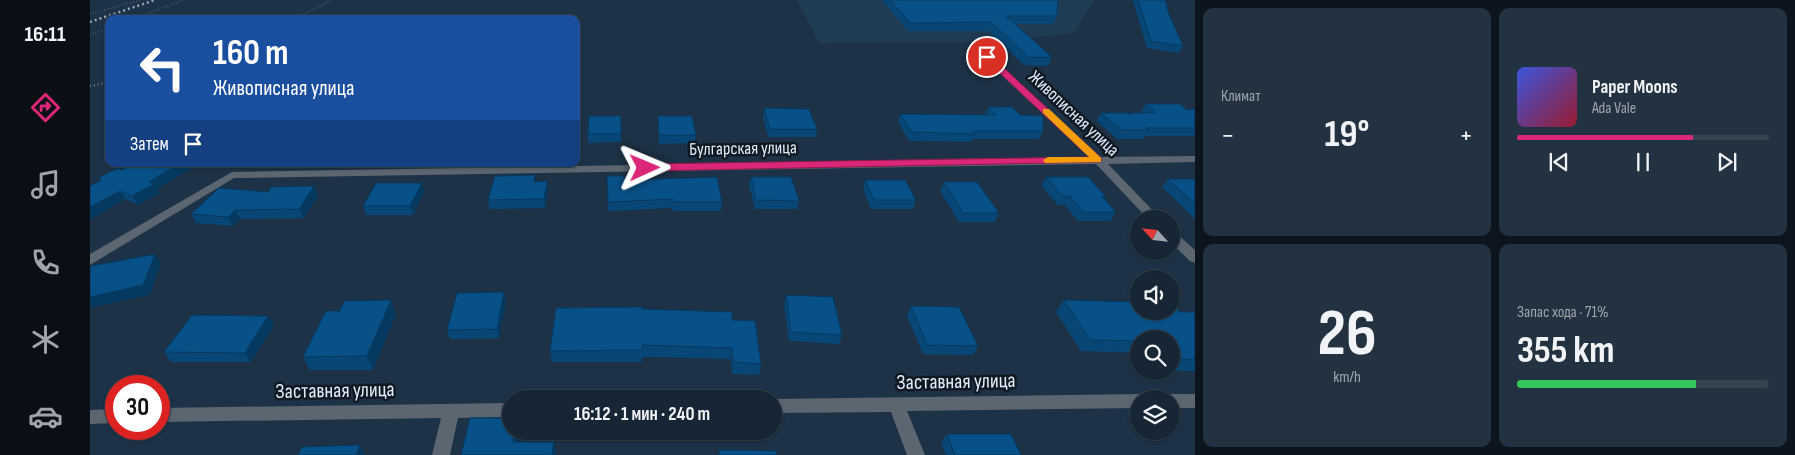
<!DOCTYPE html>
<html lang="ru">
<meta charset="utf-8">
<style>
:root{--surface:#162634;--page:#233240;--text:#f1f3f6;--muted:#9ea5ac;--line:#35434f;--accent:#db2777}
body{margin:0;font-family:"Sofia Sans Condensed",sans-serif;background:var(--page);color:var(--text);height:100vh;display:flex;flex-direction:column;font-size:19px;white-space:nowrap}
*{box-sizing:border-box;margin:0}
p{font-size:16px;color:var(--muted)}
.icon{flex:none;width:28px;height:28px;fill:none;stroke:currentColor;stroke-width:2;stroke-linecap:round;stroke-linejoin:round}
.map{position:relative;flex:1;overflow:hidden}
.sheet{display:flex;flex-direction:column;gap:8px;padding:8px;background:#0c151d;width:600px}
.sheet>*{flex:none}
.banner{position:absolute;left:15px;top:15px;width:475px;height:152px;border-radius:10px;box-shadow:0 1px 4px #0004,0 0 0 1px var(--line);background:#1a4fa0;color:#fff;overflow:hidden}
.needle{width:32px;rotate:297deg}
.fabs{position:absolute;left:1040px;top:210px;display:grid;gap:10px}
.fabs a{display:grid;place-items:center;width:50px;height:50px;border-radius:50%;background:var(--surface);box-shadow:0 1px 4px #0004,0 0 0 1px var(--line);font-size:25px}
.speed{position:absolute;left:15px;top:375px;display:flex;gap:10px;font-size:25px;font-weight:700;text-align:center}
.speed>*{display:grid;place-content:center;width:65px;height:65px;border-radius:50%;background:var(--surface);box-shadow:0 1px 4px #0004,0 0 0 1px var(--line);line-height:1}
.speed .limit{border:8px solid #d22;background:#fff;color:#111}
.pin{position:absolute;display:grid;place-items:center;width:42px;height:42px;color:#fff;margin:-21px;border:2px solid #fff;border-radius:50%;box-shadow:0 1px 5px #0007}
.me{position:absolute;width:55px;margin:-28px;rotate:89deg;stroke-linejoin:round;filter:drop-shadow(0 0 4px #0008)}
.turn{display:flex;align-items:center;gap:18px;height:105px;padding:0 25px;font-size:22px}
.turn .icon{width:65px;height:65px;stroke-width:2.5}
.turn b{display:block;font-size:35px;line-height:42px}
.then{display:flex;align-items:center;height:48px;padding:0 25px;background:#0003;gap:10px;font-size:19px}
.big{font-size:38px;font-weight:700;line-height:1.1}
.sheet .tile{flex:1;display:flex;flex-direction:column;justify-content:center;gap:8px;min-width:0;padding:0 18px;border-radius:10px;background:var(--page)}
.sheet .dial{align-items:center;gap:0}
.dial b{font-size:65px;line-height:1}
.song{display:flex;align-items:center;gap:15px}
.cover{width:60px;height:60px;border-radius:8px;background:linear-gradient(135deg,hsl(230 70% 55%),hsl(350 70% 35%))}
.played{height:5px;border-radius:2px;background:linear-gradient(90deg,var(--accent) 70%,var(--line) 70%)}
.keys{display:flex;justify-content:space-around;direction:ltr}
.heat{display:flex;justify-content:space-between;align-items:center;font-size:28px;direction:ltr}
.charge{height:8px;border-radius:4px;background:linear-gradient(90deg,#34c759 71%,var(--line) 0)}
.sheet .tiles{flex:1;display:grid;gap:8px;grid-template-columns:repeat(2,1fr)}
.trip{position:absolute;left:412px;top:390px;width:280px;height:50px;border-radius:25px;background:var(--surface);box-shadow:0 1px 4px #0004,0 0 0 1px var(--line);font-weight:700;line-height:50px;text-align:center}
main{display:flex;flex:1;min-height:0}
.tabs{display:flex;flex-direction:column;width:90px;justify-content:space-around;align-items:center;background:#090f15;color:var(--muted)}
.tabs .icon{width:35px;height:35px}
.tabs .selected{color:var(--accent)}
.tabs b{font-size:22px;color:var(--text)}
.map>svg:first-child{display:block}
.built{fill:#203b54}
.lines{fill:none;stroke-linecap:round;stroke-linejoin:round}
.path-far1{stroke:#67798b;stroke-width:2;stroke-dasharray:0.5 2.5;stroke-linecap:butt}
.path{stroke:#67798b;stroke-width:2.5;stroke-dasharray:1 3;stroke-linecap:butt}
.minor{fill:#5c6670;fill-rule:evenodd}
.rail{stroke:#97a7b7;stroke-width:2.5;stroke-dasharray:2 3;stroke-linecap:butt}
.wall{fill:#074675}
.shaded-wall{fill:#06395f}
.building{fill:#085188;stroke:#06395f}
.route{fill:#db2777;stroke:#8e194d}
.slow{fill:#f59e0b}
.labels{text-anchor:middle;stroke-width:5;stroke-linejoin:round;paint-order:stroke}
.street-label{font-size:18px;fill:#dfecfa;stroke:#101922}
.near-street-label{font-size:21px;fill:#dfecfa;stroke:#101922}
</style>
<main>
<nav class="tabs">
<b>16:11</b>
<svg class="icon selected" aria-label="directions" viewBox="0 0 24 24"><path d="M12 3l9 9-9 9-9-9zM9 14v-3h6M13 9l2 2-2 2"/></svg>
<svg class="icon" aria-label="music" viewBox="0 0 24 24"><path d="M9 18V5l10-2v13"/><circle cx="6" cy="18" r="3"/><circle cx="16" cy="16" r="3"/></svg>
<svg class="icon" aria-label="phone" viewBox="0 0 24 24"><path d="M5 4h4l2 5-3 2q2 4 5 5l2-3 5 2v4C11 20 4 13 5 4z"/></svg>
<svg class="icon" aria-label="climate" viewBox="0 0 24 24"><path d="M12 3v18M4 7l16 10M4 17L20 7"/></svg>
<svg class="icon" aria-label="car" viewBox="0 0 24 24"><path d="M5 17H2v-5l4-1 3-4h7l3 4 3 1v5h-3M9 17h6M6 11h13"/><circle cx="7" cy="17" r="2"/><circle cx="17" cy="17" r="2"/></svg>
</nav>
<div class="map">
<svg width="1105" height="455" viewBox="0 0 1105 455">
<rect width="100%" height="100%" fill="#1d3246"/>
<path class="built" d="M707,0H1004L984,33L909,42L729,43Z"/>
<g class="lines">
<g class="path-far1">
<path d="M0,14L51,0"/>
<path d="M44,19L93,0"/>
<path d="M206,19L241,0"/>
<path d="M0,35L19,28"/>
</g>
<path class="path" d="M0,86L19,82"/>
<g class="minor">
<path d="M897,54L1011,157L1105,156V162L1018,164L1071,219H1058L1006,164L144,178L0,265V254L142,172L999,157L894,59V55Z"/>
<path d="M1081,231L1085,232L1105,250V263L1100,261L1081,243Z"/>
<path d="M1049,394L1055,396L1056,399H1049V408L817,411L835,455H817L801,412L684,413V399Z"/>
<path d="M1081,394H1105V408H1081V399H1074L1075,396Z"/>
<path d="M421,403V417L368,418L360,455H342L351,418L69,422V408Z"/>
<path d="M26,409V423L0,424V410Z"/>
</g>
<path class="rail" d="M0,22L65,0"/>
</g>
<g class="wall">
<path d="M792,0H968L967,16L963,24H925L962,57L958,66L934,65L898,31H818Z"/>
<path d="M1043,0H1075L1078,7L1077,9L1093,46L1089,53L1057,48L1043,1Z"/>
<path d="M1056,104L1097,110L1105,109V136H1055L1054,139H1027L1007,121L1011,113L1039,114L1040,113H1052L1051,112Z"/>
<path d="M898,107L930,115L953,131L949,139H882L881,142L819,141L808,122L810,114L895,115Z"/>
<path d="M674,108L727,129L726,137H678L673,117Z"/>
<path d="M531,116V142L498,143V134Z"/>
<path d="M568,116L606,135L605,143L569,144Z"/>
<path d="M517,176L535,180L632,202L631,211H583L582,208L518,211Z"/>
<path d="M661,177L709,201L707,209H665L659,185Z"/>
<path d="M956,177L1016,197L1015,200L1026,212L1020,221H988L975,205H968L951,186Z"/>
<path d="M8,178L67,189L70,193L48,205L36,199L10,181Z"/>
<path d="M1078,179H1105V219L1072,187Z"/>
<path d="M775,180L826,200L823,209H781L773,189Z"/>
<path d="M457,181L458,190L455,208L400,209L398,200L446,182Z"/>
<path d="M854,182L909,213L905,222H869L850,191Z"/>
<path d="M224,186L228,195L214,218L150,219L143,226L106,223L101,214Z"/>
<path d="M334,191L323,215H276L273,206Z"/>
<path d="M414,292L416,301L409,338L360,339L357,330Z"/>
<path d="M696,295L752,335L749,344L699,341L694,304Z"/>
<path d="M974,300L1090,312H1105V371H1081V339H1049V353L991,351L966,312Z"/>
<path d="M821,306L888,346L883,355L833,354L817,316Z"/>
<path d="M552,309L642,320L671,364L669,375L642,374L641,359L552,357V362H462L460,351Z"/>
<path d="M306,314L283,370H220L213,357Z"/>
<path d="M178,316L184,325L161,362H81L74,352Z"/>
<path d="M857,434L931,455H856L851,443Z"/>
</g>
<g class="shaded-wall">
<path d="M89,164H109L67,189L70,193L48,205L42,196L59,182Z"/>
<path d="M457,181L458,190L455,208L454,199Z"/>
<path d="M332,183L334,191L323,215L320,206Z"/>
<path d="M224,186L228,195L214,218L209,209Z"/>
<path d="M30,191L36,199L0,220V207Z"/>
<path d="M145,210L150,219L143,226L138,217Z"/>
<path d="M65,254L71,263L60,295L0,308V297Z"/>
<path d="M414,292L416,301L409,338L407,329Z"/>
<path d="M301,300L306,314L283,370L277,356Z"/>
<path d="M178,316L184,325L161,362L155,353Z"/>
<path d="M425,431H430L426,454L423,442Z"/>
<path d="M464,442L466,455H462Z"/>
<path d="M270,445L275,454L274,455H266Z"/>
</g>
<g class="building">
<path d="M800,0H968L967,16H916L962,57H938L901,22L820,23Z"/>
<path d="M1048,0H1075L1078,7H1076L1093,46L1061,41Z"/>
<path d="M1056,104H1090L1097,110L1105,109V128H1056L1059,130H1032L1011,113H1037L1040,115V113H1066Z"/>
<path d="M898,107H922L930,115L953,116V131H883L885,134L822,132L810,114L906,115Z"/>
<path d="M674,108L719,109L727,129H680Z"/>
<path d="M499,116H531V134H498Z"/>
<path d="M568,116H602L606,135H569Z"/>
<path d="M43,164H89L59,182L64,184L42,196L30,191L0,207V186L12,180L8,178L28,168L32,170Z"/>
<path d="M445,175L444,182L457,181L454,199L398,200L405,176Z"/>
<path d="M517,176H534L535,180L627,177L632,202H583V199L518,202Z"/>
<path d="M661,177H701L709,201L666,200Z"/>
<path d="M956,177H998L1016,197H1012L1026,212H993L980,196H972Z"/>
<path d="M1078,179H1105V204Z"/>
<path d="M775,180H815L826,200H784Z"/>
<path d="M854,182H887L909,213H873Z"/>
<path d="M286,183H332L320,206H273Z"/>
<path d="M224,186L209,209L145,210L138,217L101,214L129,188L178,192L181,187Z"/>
<path d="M65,254L53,285L0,297V268L1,266Z"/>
<path d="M414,292L407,329L357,330L367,293Z"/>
<path d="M696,295L743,297L752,335L701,332Z"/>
<path d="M301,300L277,356L213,357L236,311H250L254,301Z"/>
<path d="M974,300L1049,302V311H1081V303H1082L1090,312H1105V359H1088L1081,350V339H1049V341L1000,340Z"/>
<path d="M821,306L869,307L888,346L837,345Z"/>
<path d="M552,307V309L642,312V320L665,321L671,364L643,362L642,348L552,345V350L460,351L466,308Z"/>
<path d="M102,315L178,316L155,353L74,352Z"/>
<path d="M380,418H421V431H425L423,442H464L462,455H371Z"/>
<path d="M857,434H921L931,455H865Z"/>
<path d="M270,445L266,455H208L212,447Z"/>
<path d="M629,450L686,451L687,455H629Z"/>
</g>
<path class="route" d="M894,55H900L1011,158V162L555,171L550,168L555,164L999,157L894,58Z"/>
<path class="slow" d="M953,109H959L1011,158V162L955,163L953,160L958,157H999L953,113Z"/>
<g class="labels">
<g class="street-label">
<text transform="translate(984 113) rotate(43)" y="6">Живописная улица</text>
<text transform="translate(653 148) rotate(-1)" y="6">Булгарская улица</text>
</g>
<g class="near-street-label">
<text transform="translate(866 381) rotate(-1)" y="7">Заставная улица</text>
<text transform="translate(245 390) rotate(-1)" y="7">Заставная улица</text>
</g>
</g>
</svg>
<div class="fabs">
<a><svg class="needle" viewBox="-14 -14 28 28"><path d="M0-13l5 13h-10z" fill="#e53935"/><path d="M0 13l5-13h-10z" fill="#9ea5ac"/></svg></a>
<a><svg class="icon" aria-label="sound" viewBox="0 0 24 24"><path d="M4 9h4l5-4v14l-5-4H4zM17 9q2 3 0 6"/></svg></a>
<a><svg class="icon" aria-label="search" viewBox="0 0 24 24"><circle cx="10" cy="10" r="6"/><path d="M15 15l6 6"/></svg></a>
<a><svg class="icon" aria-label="layers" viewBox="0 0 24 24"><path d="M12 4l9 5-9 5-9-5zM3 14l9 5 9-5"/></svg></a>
</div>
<div class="speed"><div class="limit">30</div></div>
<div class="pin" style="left:897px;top:57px;background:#d93025"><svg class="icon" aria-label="arrive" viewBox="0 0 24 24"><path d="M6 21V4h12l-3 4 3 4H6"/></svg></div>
<svg class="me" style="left:555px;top:168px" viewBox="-20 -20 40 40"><path d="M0-17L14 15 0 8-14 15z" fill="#db2777" stroke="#fff" stroke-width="4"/></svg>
<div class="trip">16:12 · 1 мин · 240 m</div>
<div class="banner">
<div class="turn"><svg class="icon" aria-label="left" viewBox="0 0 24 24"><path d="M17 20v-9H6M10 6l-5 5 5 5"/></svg><div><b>160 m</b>Живописная улица</div></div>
<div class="then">Затем<svg class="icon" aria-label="arrive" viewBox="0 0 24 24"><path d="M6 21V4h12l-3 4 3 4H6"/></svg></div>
</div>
</div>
<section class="sheet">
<div class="tiles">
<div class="tile"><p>Климат</p>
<div class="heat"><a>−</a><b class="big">19°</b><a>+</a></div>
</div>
<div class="tile">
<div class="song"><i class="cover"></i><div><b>Paper Moons</b><p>Ada Vale</p></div></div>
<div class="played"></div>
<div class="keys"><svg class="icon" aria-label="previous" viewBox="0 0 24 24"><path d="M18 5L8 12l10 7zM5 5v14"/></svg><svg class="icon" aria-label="pause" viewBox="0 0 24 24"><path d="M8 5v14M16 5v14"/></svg><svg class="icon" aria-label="next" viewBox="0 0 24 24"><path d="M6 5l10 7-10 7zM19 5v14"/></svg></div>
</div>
<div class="tile dial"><b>26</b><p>km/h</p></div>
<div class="tile"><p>Запас хода · 71%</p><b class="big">355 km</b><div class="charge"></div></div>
</div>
</section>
</main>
